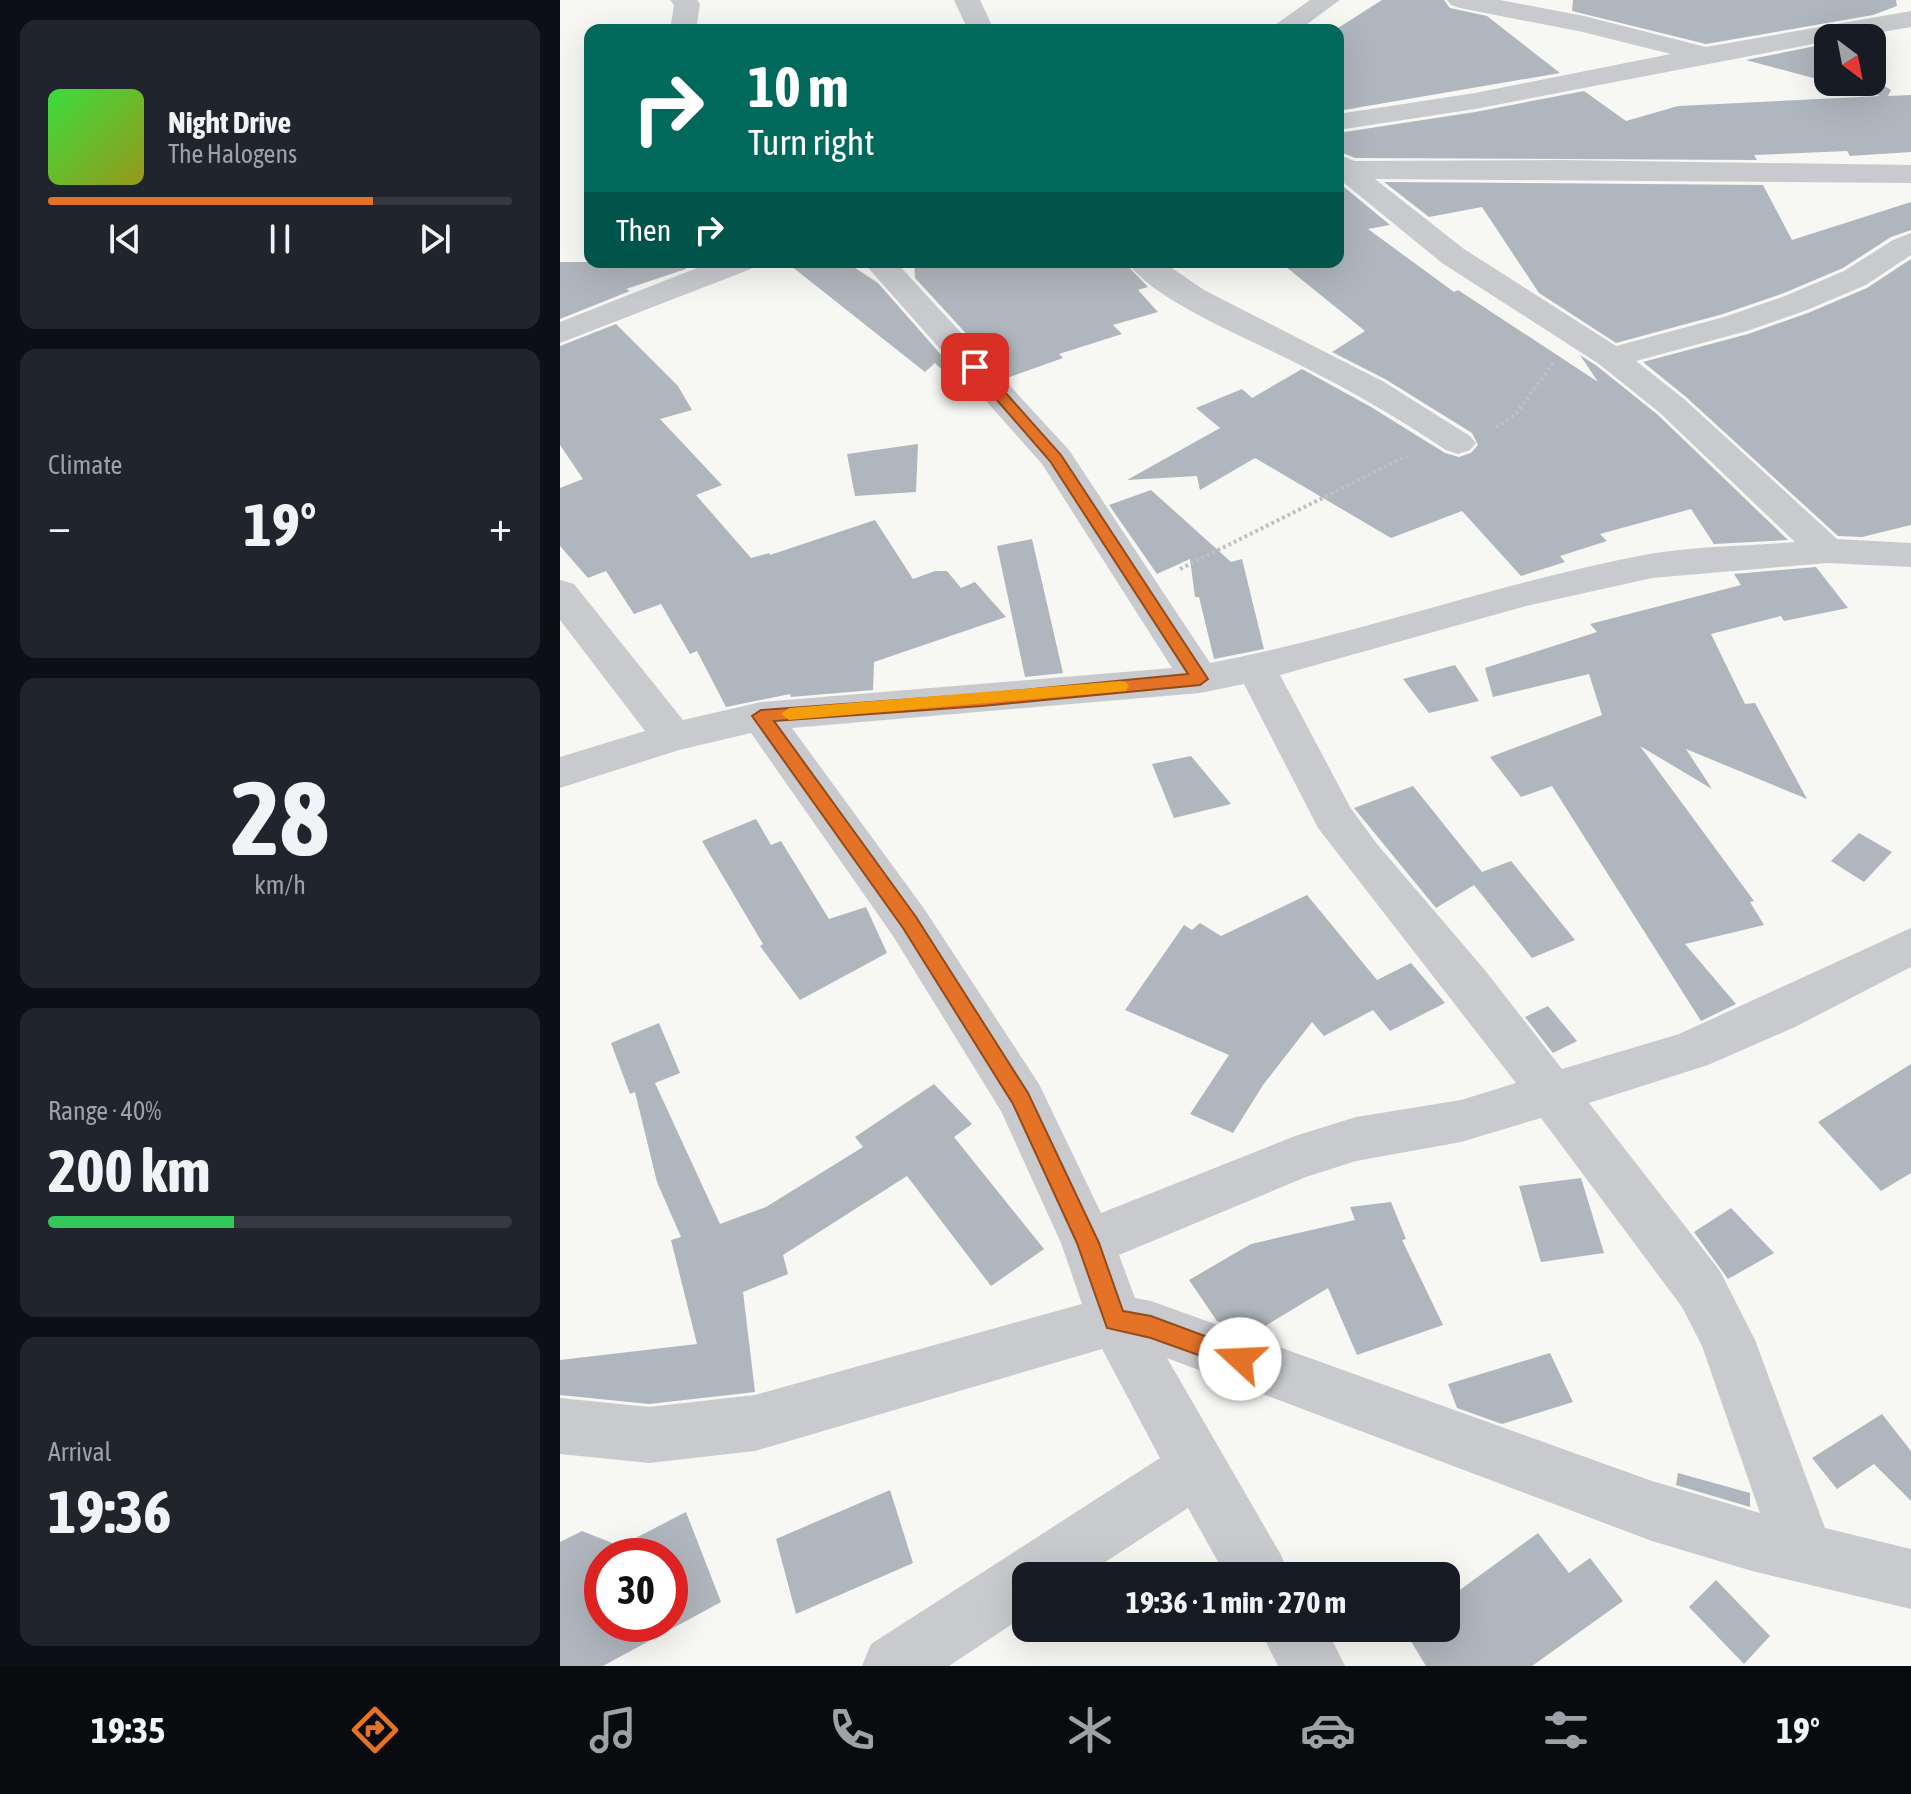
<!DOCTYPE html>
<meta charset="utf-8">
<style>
:root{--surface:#171b24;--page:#20242c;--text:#f1f3f6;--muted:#9ea1a6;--line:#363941;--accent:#e47328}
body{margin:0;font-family:"Asap Condensed",sans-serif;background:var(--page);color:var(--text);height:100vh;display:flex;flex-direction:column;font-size:30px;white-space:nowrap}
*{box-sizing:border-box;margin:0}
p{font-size:26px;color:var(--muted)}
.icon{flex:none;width:44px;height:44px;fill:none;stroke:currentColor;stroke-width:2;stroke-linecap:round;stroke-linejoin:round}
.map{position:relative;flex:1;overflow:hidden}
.sheet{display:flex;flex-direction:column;gap:20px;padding:20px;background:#0d0f14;width:560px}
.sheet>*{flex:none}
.top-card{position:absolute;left:24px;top:24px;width:760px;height:244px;border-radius:16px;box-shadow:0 8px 32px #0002;background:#00695c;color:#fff;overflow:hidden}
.needle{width:52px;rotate:148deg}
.buttons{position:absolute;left:1254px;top:24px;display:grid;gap:16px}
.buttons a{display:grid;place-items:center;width:72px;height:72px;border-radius:16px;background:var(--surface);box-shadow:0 8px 32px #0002;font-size:40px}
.speed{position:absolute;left:24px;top:1538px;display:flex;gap:16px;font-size:40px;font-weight:700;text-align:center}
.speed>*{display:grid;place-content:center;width:104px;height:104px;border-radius:50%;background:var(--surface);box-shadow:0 8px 32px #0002;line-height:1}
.speed .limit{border:12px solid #d22;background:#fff;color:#111}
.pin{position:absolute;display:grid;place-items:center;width:68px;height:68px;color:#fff;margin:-34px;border-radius:16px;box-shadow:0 4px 12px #0006}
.me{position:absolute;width:88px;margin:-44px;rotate:290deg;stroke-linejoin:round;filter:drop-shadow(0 0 6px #0008)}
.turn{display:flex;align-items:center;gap:28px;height:168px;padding:0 32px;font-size:36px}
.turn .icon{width:104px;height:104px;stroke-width:2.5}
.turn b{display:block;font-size:56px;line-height:68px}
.then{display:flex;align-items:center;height:76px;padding:0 32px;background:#0003;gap:16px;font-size:30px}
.big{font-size:60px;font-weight:700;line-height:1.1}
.sheet .tile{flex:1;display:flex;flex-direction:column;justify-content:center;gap:12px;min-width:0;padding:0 28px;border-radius:16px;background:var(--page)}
.sheet .dial{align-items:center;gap:0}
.dial b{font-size:104px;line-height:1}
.song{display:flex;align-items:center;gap:24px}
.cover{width:96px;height:96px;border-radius:12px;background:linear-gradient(135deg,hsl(120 70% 55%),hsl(60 70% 35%))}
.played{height:8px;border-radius:4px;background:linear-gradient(90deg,var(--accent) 70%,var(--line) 70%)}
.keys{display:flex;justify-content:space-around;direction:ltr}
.heat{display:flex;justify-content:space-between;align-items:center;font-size:44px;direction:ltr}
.charge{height:12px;border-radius:6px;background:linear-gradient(90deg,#34c759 40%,var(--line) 0)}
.trip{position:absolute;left:452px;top:1562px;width:448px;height:80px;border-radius:16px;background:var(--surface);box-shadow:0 8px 32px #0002;font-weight:700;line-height:80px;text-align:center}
.tab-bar{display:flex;height:128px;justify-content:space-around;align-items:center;background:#090b0e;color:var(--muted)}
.tab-bar .icon{width:56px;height:56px}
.tab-bar .current{color:var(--accent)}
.tab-bar b{font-size:36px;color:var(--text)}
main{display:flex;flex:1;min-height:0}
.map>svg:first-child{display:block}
.building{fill:#b0b6bd;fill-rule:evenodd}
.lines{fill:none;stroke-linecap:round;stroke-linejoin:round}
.path{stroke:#bfc0c3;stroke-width:4;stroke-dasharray:3 3;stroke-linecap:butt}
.street{fill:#c8cace;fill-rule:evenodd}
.route{fill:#e47328;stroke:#944b1a;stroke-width:2}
.slow{fill:#f59e0b}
</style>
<main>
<section class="sheet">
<div class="tile">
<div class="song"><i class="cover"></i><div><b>Night Drive</b><p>The Halogens</p></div></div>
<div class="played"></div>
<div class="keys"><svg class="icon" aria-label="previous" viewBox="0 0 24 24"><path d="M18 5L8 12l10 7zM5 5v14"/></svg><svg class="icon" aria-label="pause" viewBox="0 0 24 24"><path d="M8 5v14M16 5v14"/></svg><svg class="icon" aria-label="next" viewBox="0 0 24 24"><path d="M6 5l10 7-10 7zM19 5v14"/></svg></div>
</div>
<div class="tile"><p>Climate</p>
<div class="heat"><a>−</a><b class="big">19°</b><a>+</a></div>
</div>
<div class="tile dial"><b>28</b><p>km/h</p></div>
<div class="tile"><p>Range · 40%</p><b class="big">200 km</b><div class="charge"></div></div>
<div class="tile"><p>Arrival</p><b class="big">19:36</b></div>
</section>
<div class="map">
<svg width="1351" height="1666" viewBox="0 0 1351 1666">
<rect width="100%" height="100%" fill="#f7f7f4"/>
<g class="building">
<path d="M822,0H884L890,8L927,16L1000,73L778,111V28Z"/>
<path d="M1013,0H1336L1337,6L1313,15L1146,44L1012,11Z"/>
<path d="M1261,45L1268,50V82H1312V78L1331,90L1328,96L1351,95V152L1290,156L1287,151L1194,155L1197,160L795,158L778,151V133L915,112L1024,91L1066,121L1118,106L1320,96L1186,60Z"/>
<path d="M778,182L830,225L808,229L894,292L898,290L1038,382L1020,355L1037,366L1098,415L1228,540L1154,544L1131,509L1040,534L1047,541L1000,556L1005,562L961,576L902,511L831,538L695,458L640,490L637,476L567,480L660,428L636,408L682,389L692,398L742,369L811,407L885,453L899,457L911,453L918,445L912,433L825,379L772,352L805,331L720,262H778Z"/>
<path d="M824,182L1203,185L1232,240L1351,202V230L1331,237L1283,268L1224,293L1163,314L1056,343L979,293L922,207L869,217Z"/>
<path d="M1351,259V525L1302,537L1278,536L1126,397L1083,362L1188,334L1248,313L1307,288Z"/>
<path d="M0,262H125L126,269L66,289L70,291L0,319Z"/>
<path d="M226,262H286L318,283L412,390L405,392L375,363L365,372Z"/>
<path d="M354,262H564L588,287L578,290L598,312L553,325L562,334L499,354L503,358L447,378L355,278Z"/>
<path d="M56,324L118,386L132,410L100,419L162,485L136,495L191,558L209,553L210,555L315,520L353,579L375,571H387L401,588L415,582L446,617L314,662L313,690L231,697L230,694L166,707L137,651L130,654L101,604L74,614L46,571L28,578L0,546V488L23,479L0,445V346Z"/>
<path d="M358,444L356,492L295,496L287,454Z"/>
<path d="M591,490L671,562L682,559L704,649L654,659L639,597H635L630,559L597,574L549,505Z"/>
<path d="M472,539L503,673L465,677L437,546Z"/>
<path d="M1256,567L1288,608L1224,621L1221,616L1151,634L1185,704L1195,703L1247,799L1126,749L1152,789L1080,746L1194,901L1190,902L1204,925L1125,944L1176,1004L1141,1021L992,786L961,797L930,757L1042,715L1029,674L933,697L925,668L1037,632L1030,624L1181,585L1174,574Z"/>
<path d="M895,665L919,701L869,713L843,679Z"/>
<path d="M631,756L671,804L614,818L592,764Z"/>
<path d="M853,786L922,872L951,861L1015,940L972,958L914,885L876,908L794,808Z"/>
<path d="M196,819L211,845L221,841L269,919L306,907L327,953L240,1000L200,946L203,944L142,841Z"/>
<path d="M1299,833L1332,852L1304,882L1271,861Z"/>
<path d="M747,895L817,980L851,963L885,1003L830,1031L813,1010L764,1036L752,1022L703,1085L673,1133L630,1114L669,1055L565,1010L624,925L632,930L640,923L661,936Z"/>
<path d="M988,1006L1017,1041L993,1053L965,1017Z"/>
<path d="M99,1023L120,1073L95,1083L160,1224L206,1207L303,1147L295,1137L374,1084L412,1124L394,1137L484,1249L431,1286L347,1176L223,1255L228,1274L183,1292L195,1392L89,1404L0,1395V1360L137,1344L111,1240L121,1237L97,1182L75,1092L70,1094L51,1043Z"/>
<path d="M1351,1064V1173L1321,1191L1258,1122Z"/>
<path d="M1021,1178L1044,1253L981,1262L959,1186Z"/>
<path d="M831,1202L846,1239L842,1240L883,1325L797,1355L768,1288L692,1334L657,1321L629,1280L691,1244L795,1220L790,1207Z"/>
<path d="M1171,1208L1214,1253L1168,1279L1134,1232Z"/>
<path d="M990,1353L1013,1402L942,1424L897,1408L888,1384Z"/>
<path d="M1322,1414L1351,1451V1501L1314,1464L1277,1489L1252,1458Z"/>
<path d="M1118,1473L1190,1493V1507L1116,1485Z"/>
<path d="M330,1490L353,1563L236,1614L216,1539Z"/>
<path d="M126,1512L161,1602L43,1666H0V1542L22,1531L60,1546ZM42,1556H110V1624H42Z"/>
<path d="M978,1533L1009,1573L1030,1558L1063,1601L972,1666H866L843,1628H886V1600Z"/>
<path d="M1156,1580L1210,1636L1184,1664L1129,1607Z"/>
</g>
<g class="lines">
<g class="path">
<path d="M936,427L955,415L994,362"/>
<path d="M620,569L847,456"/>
</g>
<g class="street">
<path d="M110,0H137L140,4L136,30H110L114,5Z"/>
<path d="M394,0H420L434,30H408Z"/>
<path d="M750,0H780L739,30H708Z"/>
<path d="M887,0H940L1024,16L1146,47L1351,11V27L1287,38H1268V41L915,109L778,130V114L915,93L1111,54L1023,32L900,8L891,5Z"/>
<path d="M778,154L794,161L1001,160L1351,165V183L815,179L904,249L1056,346L1164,317L1225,296L1284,271L1333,240L1351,233V255L1306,285L1247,310L1187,331L1076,361L1124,399L1277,539L1351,543V567L1267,563L1092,578L966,606L720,675L790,807L817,844L924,969L1002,1069L1119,1034L1351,928V967L1235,1027L1148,1065L1029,1103L1160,1271L1195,1340L1265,1528L1351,1549V1609L1192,1571L1092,1541L607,1358L721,1555L730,1576H666L628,1508L524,1576H466V1615L389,1666H302L311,1644L600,1458L542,1349L195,1451L89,1463L0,1454V1398L89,1407L195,1395L522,1304L501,1243L441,1111L333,936L191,733L119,750L0,788V757L85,731L0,620V580L14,584L123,720L201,702L612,668L482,464L303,262H336L509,450L650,663C798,635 940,582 1089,554C1136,546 1187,546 1235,542L1100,413L1039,364L882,263L778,178ZM684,684L758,828L956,1083L901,1100L796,1117L735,1136L541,1213L479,1084L365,910L232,728L640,693ZM981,1118L1122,1307L1142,1346L1200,1513L1092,1481L591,1301L575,1298L559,1255L746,1177L796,1161L901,1142Z"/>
<path d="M152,262H196L191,269L0,343V322Z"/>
<path d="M567,262H603L644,290L824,382L910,436L916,443L910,450L898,454L886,450C838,418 788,389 736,363C692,340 595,302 567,262Z"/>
<path d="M699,1628H766L785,1666H718Z"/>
</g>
</g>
<path class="route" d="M415,363L420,364L501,455L648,679L640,685L422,706L214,721L356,917L468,1093L539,1243L563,1311L591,1316L688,1352L691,1359L688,1367L680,1370L591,1338L547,1328L517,1243L453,1104L343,928L192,716L201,710L422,694L628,674L490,461L408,367Z"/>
<path class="slow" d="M560,681L566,682L569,686L566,691L229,720L221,714L229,708Z"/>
</svg>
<div class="buttons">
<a><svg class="needle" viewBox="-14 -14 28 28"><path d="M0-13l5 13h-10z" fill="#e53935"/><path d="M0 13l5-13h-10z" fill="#9ea1a6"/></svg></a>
</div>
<div class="speed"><div class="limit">30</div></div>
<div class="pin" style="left:415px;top:367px;background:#d93025"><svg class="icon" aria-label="arrive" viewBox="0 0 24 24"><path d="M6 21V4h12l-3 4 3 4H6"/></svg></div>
<svg class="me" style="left:680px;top:1359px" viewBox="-20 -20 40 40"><circle r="19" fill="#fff"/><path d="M0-13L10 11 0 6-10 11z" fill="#e47328"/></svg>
<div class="trip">19:36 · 1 min · 270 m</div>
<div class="top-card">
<div class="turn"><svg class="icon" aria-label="right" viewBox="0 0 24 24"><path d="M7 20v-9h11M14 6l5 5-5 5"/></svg><div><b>10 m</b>Turn right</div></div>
<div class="then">Then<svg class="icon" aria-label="right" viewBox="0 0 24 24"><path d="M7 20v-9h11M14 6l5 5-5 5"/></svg></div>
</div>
</div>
</main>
<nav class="tab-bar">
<b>19:35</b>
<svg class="icon current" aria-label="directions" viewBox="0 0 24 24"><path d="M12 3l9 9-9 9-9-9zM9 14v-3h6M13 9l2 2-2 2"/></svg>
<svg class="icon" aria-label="music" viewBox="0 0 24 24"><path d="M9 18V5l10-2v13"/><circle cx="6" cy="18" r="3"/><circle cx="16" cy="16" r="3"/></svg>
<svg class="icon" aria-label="phone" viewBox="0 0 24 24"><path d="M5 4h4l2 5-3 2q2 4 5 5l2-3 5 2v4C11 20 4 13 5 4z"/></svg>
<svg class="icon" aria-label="climate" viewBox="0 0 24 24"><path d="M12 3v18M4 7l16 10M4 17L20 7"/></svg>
<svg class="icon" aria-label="car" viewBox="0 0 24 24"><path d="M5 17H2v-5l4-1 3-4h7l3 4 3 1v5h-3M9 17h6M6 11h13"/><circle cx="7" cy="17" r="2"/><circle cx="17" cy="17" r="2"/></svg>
<svg class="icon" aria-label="filters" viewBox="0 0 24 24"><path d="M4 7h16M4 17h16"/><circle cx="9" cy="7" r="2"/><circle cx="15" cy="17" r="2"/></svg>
<b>19°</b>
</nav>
